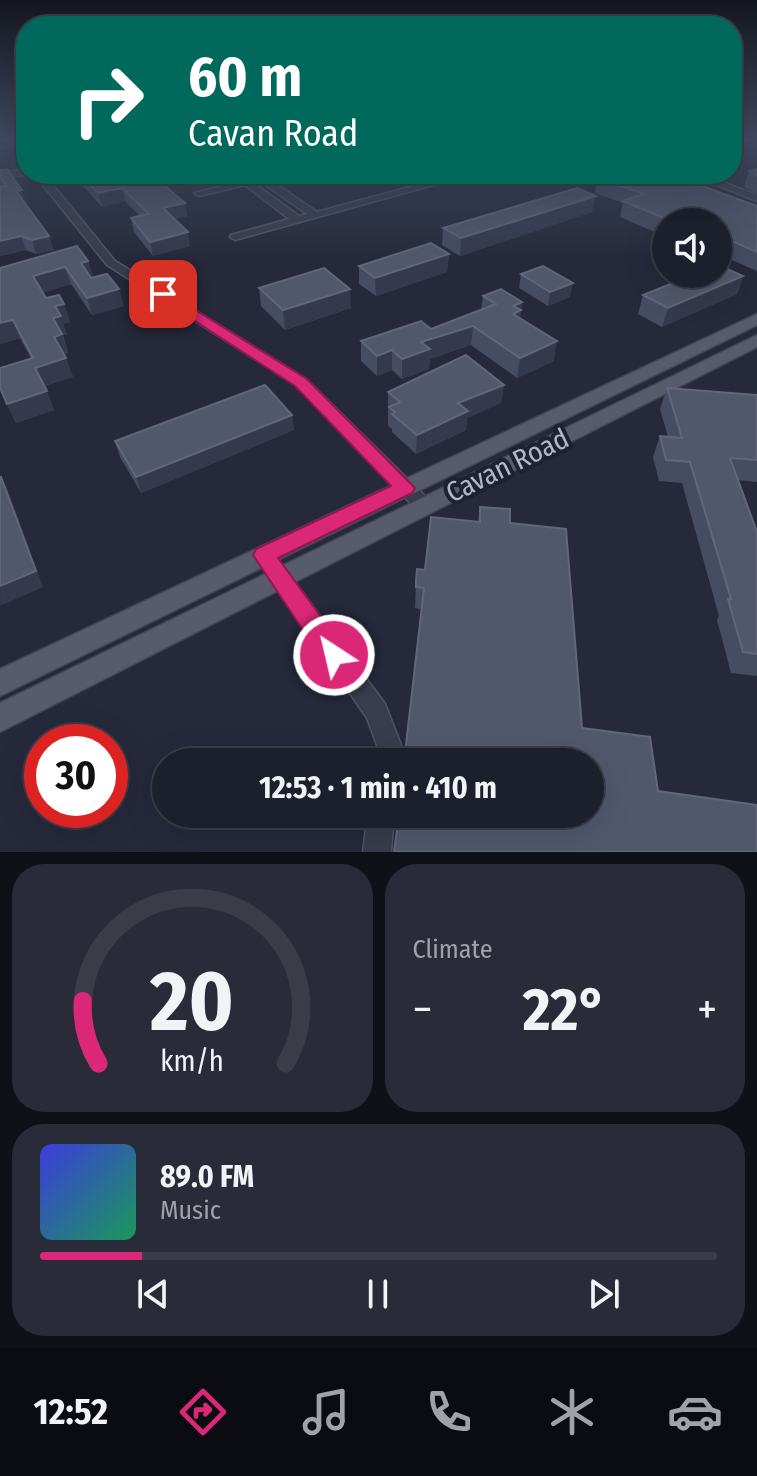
<!DOCTYPE html>
<meta charset="utf-8">
<style>
:root{--surface:#1c1f2c;--page:#292c38;--text:#f1f3f6;--muted:#a0a2a9;--line:#3a3d48;--accent:#db2777}
body{margin:0;font-family:"Fira Sans Condensed",sans-serif;background:var(--page);color:var(--text);height:100vh;display:flex;flex-direction:column;font-size:30px;white-space:nowrap}
*{box-sizing:border-box;margin:0}
p{font-size:26px;color:var(--muted)}
.icon{flex:none;width:44px;height:44px;fill:none;stroke:currentColor;stroke-width:2;stroke-linecap:round;stroke-linejoin:round}
.map{position:relative;height:852px;overflow:hidden}
.side{display:flex;flex-direction:column;gap:12px;padding:12px;background:#0f1118;flex:1}
.side>*{flex:none}
.top-card{position:absolute;left:16px;top:16px;width:726px;height:168px;border-radius:32px;box-shadow:0 8px 32px #0002,0 0 0 2px var(--line);background:#00695c;color:#fff;overflow:hidden}
.controls{position:absolute;left:652px;top:208px;display:grid;gap:16px}
.controls a{display:grid;place-items:center;width:80px;height:80px;border-radius:50%;background:var(--surface);box-shadow:0 8px 32px #0002,0 0 0 2px var(--line);font-size:40px}
.speed{position:absolute;left:24px;top:724px;display:flex;gap:16px;font-size:40px;font-weight:700;text-align:center}
.speed>*{display:grid;place-content:center;width:104px;height:104px;border-radius:50%;background:var(--surface);box-shadow:0 8px 32px #0002,0 0 0 2px var(--line);line-height:1}
.speed .limit{border:12px solid #d22;background:#fff;color:#111}
.pin{position:absolute;display:grid;place-items:center;width:68px;height:68px;color:#fff;margin:-34px;border-radius:16px;box-shadow:0 4px 12px #0006}
.me{position:absolute;width:88px;margin:-44px;rotate:325deg;stroke-linejoin:round;filter:drop-shadow(0 0 6px #0008)}
.turn{display:flex;align-items:center;gap:28px;height:168px;padding:0 40px;font-size:36px}
.turn .icon{width:104px;height:104px;stroke-width:2.5}
.turn b{display:block;font-size:56px;line-height:68px}
.big{font-size:60px;font-weight:700;line-height:1.1}
.side .widget{flex:1;display:flex;flex-direction:column;justify-content:center;gap:12px;min-width:0;padding:0 28px;border-radius:32px;background:var(--page)}
.side .dial{align-items:center;gap:0}
.dial svg{height:208px;overflow:visible;fill:none;stroke:var(--line);stroke-width:7;stroke-linecap:round;text-anchor:middle}
.dial text{fill:var(--text);stroke:none}
.song{display:flex;align-items:center;gap:24px}
.cover{width:96px;height:96px;border-radius:12px;background:linear-gradient(135deg,hsl(240 70% 55%),hsl(150 70% 35%))}
.played{height:8px;border-radius:4px;background:linear-gradient(90deg,var(--accent) 15%,var(--line) 15%)}
.keys{display:flex;justify-content:space-around;direction:ltr}
.heat{display:flex;justify-content:space-between;align-items:center;font-size:44px;direction:ltr}
.side .tiles{flex:1;display:grid;gap:12px;grid-template-columns:1fr 1fr}
.widget:last-child{grid-column:span 2}
.trip{position:absolute;left:152px;top:748px;width:452px;height:80px;border-radius:40px;background:var(--surface);box-shadow:0 8px 32px #0002,0 0 0 2px var(--line);font-weight:700;line-height:80px;text-align:center}
.menu{display:flex;height:128px;justify-content:space-around;align-items:center;background:#0b0c12;color:var(--muted)}
.menu .icon{width:56px;height:56px}
.menu .current{color:var(--accent)}
.menu b{font-size:36px;color:var(--text)}
.map>svg:first-child{display:block}
.green{fill:#27353c}
.lines{fill:none;stroke-linecap:round;stroke-linejoin:round}
.minor-casing{stroke:#515464;stroke-width:3}
.major-casing{stroke:#424555;stroke-width:3}
.minor{fill:#383c4c;fill-rule:evenodd}
.major{fill:#575b6c;fill-rule:evenodd}
.rail{stroke:#5b5f72;stroke-width:2;stroke-dasharray:5 5;stroke-linecap:butt}
.wall{fill:#464c61}
.shaded-wall{fill:#34394d}
.building{fill:#52586c;stroke:#61667a;stroke-width:2}
.route{fill:#db2777;stroke:#8e194d;stroke-width:2}
.labels{text-anchor:middle;stroke-width:8;stroke-linejoin:round;paint-order:stroke}
.street-label{font-size:28px;fill:#b4b7c7;stroke:#1e2131}
</style>
<div class="map">
<svg width="757" height="852" viewBox="0 0 757 852">
<rect width="100%" height="100%" fill="#25293b"/>
<path class="green" d="M151,174H266L174,195Z"/>
<g class="lines">
<g class="minor-casing">
<g id="minor">
<path d="M26,169V174H29L0,179V173Z"/>
<path d="M34,174H44L115,261L306,379L430,501L433,506L430,511H418L296,385L107,265Z"/>
<path d="M270,174H287L270,180L317,212L457,174H473L235,240L230,237L231,235L289,219L245,185L199,196L194,193ZM261,182L307,214L299,216L254,183Z"/>
<path d="M689,174H702L757,195V201Z"/>
<path d="M264,547L271,550L385,704L401,745V762H375L377,745L367,718L257,560L254,555L257,550Z"/>
<path d="M368,814H394L391,852H363Z"/>
</g>
</g>
<g class="major-casing">
<g id="major">
<path d="M757,314V325L0,696V669Z"/>
<path d="M757,335V347L0,732V703Z"/>
</g>
</g>
<use href="#minor" class="minor"/>
<use href="#major" class="major"/>
<path class="rail" d="M0,149L26,141"/>
</g>
<g class="wall">
<path d="M757,169V194L744,187L749,171Z"/>
<path d="M0,170L26,203H25L54,250L36,254L26,250L0,256V187H1L0,186Z"/>
<path d="M72,174H143L153,182L185,203L187,216L175,219L190,246L153,256L134,232L131,218L140,216L125,201L102,207Z"/>
<path d="M601,174H670L757,206V271L718,254V222H666V237L620,217L623,203L595,193L598,178L605,176Z"/>
<path d="M592,212L460,256L442,245L443,228Z"/>
<path d="M449,254L447,272L376,296L359,284V266Z"/>
<path d="M88,261L93,277L124,306L92,315L71,284L42,293L46,298L64,304L70,322L63,324L67,334L63,335L68,353L64,354L73,377L44,386L54,410L16,423L0,389L31,358L20,338L0,344V268Z"/>
<path d="M521,274L570,297L548,306L519,288Z"/>
<path d="M743,276L737,294L662,327L638,314L643,295Z"/>
<path d="M259,288L351,308L285,330L261,306Z"/>
<path d="M483,296L522,302L520,318L554,361L517,378L471,345L430,359L429,369L402,379L392,370L377,376L361,361V341L431,329L481,310Z"/>
<path d="M504,385L501,403L467,418L466,430L416,454L392,432V429L388,426V392Z"/>
<path d="M667,388L757,395V482L738,480L757,532V676L731,673L717,620L719,616L682,483L659,481L653,457L660,436L668,437L660,409Z"/>
<path d="M292,415L294,430L141,493L120,457L115,441Z"/>
<path d="M480,507L510,509L394,852L421,609L415,608L416,580L425,570L478,522Z"/>
</g>
<g class="shaded-wall">
<path d="M122,188L125,201L102,207L98,193Z"/>
<path d="M22,190L26,203L20,204L16,191Z"/>
<path d="M596,196L592,212L460,256L461,238Z"/>
<path d="M185,203L187,216L165,222L163,208Z"/>
<path d="M188,232L190,246L153,256L150,242Z"/>
<path d="M21,236L26,250L0,256V241Z"/>
<path d="M49,236L54,250L36,254L32,240Z"/>
<path d="M449,254L447,272L376,296L375,278Z"/>
<path d="M88,261L93,278L86,280L81,263Z"/>
<path d="M65,267L71,284L39,294L33,276Z"/>
<path d="M743,276L737,294L662,327L668,308Z"/>
<path d="M573,283L570,297L548,306L550,292Z"/>
<path d="M119,289L124,306L92,315L87,298Z"/>
<path d="M350,289L351,308L285,330L283,310Z"/>
<path d="M522,302L518,330L510,333L513,306Z"/>
<path d="M64,304L70,322L63,324L67,334L62,335L68,353L61,355L54,337L53,318L55,306Z"/>
<path d="M13,320L20,338L0,344V323Z"/>
<path d="M473,326L471,345L430,359L429,369L402,379V359L421,342Z"/>
<path d="M557,341L554,361L517,378L520,358Z"/>
<path d="M392,350V370L377,376V356Z"/>
<path d="M66,358L73,377L42,386L35,368Z"/>
<path d="M504,385L501,403L467,418L466,430L416,454L417,435L458,403Z"/>
<path d="M47,391L54,410L16,423L7,404Z"/>
<path d="M292,415L294,430L141,493L136,477Z"/>
<path d="M1,477L9,493L43,587L0,606Z"/>
</g>
<g class="building">
<path d="M7,169L22,190L16,191L49,236L32,240L21,236L0,241V187L7,186L0,178V170Z"/>
<path d="M757,169V176L749,171Z"/>
<path d="M80,174H143L153,182L159,181L185,203L163,208L188,232L150,242L131,218L149,214L122,188L98,193Z"/>
<path d="M611,174H670L757,206V252L718,235V222H673L623,201L644,194L598,178Z"/>
<path d="M577,188L596,196L461,238L443,228Z"/>
<path d="M431,243L449,254L375,278L359,266Z"/>
<path d="M77,246L88,261L81,263L91,278L107,274L119,289L87,298L65,267L33,276L46,298L59,295L64,304L55,306L61,316L53,318L62,334L54,337L66,358L35,368L47,391L7,404L0,388V368L33,358L13,320L0,323V268Z"/>
<path d="M718,265L743,276L668,308L643,295L695,274H718Z"/>
<path d="M543,266L573,283L550,292L521,274Z"/>
<path d="M324,268L350,289L283,310L259,288Z"/>
<path d="M501,289L522,302L513,306L521,310L513,314L557,341L520,358L473,326L421,342L430,349L402,359L392,350L377,356L361,341L421,321L431,329L496,304L483,296Z"/>
<path d="M466,355L504,385L458,403L468,411L417,435L392,414L395,412L389,407L400,402L388,392Z"/>
<path d="M265,385L292,415L136,477L115,441Z"/>
<path d="M667,388L757,395V460L730,458L757,532V654L743,652L728,599H731L690,462L666,460L660,436L682,438Z"/>
<path d="M1,477L36,571L0,586V478Z"/>
<path d="M480,507L510,509V523L566,529L582,728L650,737L658,791L757,805V852H394L399,814H590V762H404L424,588L416,587V580L417,569L425,570L431,517L480,522Z"/>
</g>
<linearGradient id="sky" x2="0" y2="1"><stop stop-color="#141720"/><stop offset="0.54" stop-color="#404960"/><stop offset="1" stop-color="#404960" stop-opacity="0"/></linearGradient>
<rect width="757" height="260" fill="url(#sky)"/>
<path class="route" d="M163,290L307,379L415,488L412,493L278,558L343,647L347,655L343,663L334,666L325,663L253,555L256,549L391,486L295,386L158,297L156,294Z"/>
<g class="labels">
<g class="street-label">
<text transform="translate(507 465) rotate(-26)" y="10">Cavan Road</text>
</g>
</g>
</svg>
<div class="controls">
<a><svg class="icon" aria-label="sound" viewBox="0 0 24 24"><path d="M4 9h4l5-4v14l-5-4H4zM17 9q2 3 0 6"/></svg></a>
</div>
<div class="speed"><div class="limit">30</div></div>
<div class="pin" style="left:163px;top:294px;background:#d93025"><svg class="icon" aria-label="arrive" viewBox="0 0 24 24"><path d="M6 21V4h12l-3 4 3 4H6"/></svg></div>
<svg class="me" style="left:334px;top:655px" viewBox="-20 -20 40 40"><circle r="17" fill="#db2777" stroke="#fff" stroke-width="3"/><path d="M0-11L8 9 0 5-8 9z" fill="#fff"/></svg>
<div class="trip">12:53 · 1 min · 410 m</div>
<div class="top-card">
<div class="turn"><svg class="icon" aria-label="right" viewBox="0 0 24 24"><path d="M7 20v-9h11M14 6l5 5-5 5"/></svg><div><b>60 m</b>Cavan Road</div></div>
</div>
</div>
<section class="side">
<div class="tiles">
<div class="widget dial"><svg viewBox="0 0 100 80">
<path d="M14 69A42 42 0 1 1 86 69"/>
<path d="M14 69A42 42 0 0 1 8 45" stroke="#db2777"/>
<text x="50" y="56" font-size="32" font-weight="700">20</text>
<text x="50" y="72" font-size="11">km/h</text>
</svg></div>
<div class="widget"><p>Climate</p>
<div class="heat"><a>−</a><b class="big">22°</b><a>+</a></div>
</div>
<div class="widget">
<div class="song"><i class="cover"></i><div><b>89.0 FM</b><p>Music</p></div></div>
<div class="played"></div>
<div class="keys"><svg class="icon" aria-label="previous" viewBox="0 0 24 24"><path d="M18 5L8 12l10 7zM5 5v14"/></svg><svg class="icon" aria-label="pause" viewBox="0 0 24 24"><path d="M8 5v14M16 5v14"/></svg><svg class="icon" aria-label="next" viewBox="0 0 24 24"><path d="M6 5l10 7-10 7zM19 5v14"/></svg></div>
</div>
</div>
</section>
<nav class="menu">
<b>12:52</b>
<svg class="icon current" aria-label="directions" viewBox="0 0 24 24"><path d="M12 3l9 9-9 9-9-9zM9 14v-3h6M13 9l2 2-2 2"/></svg>
<svg class="icon" aria-label="music" viewBox="0 0 24 24"><path d="M9 18V5l10-2v13"/><circle cx="6" cy="18" r="3"/><circle cx="16" cy="16" r="3"/></svg>
<svg class="icon" aria-label="phone" viewBox="0 0 24 24"><path d="M5 4h4l2 5-3 2q2 4 5 5l2-3 5 2v4C11 20 4 13 5 4z"/></svg>
<svg class="icon" aria-label="climate" viewBox="0 0 24 24"><path d="M12 3v18M4 7l16 10M4 17L20 7"/></svg>
<svg class="icon" aria-label="car" viewBox="0 0 24 24"><path d="M5 17H2v-5l4-1 3-4h7l3 4 3 1v5h-3M9 17h6M6 11h13"/><circle cx="7" cy="17" r="2"/><circle cx="17" cy="17" r="2"/></svg>
</nav>
